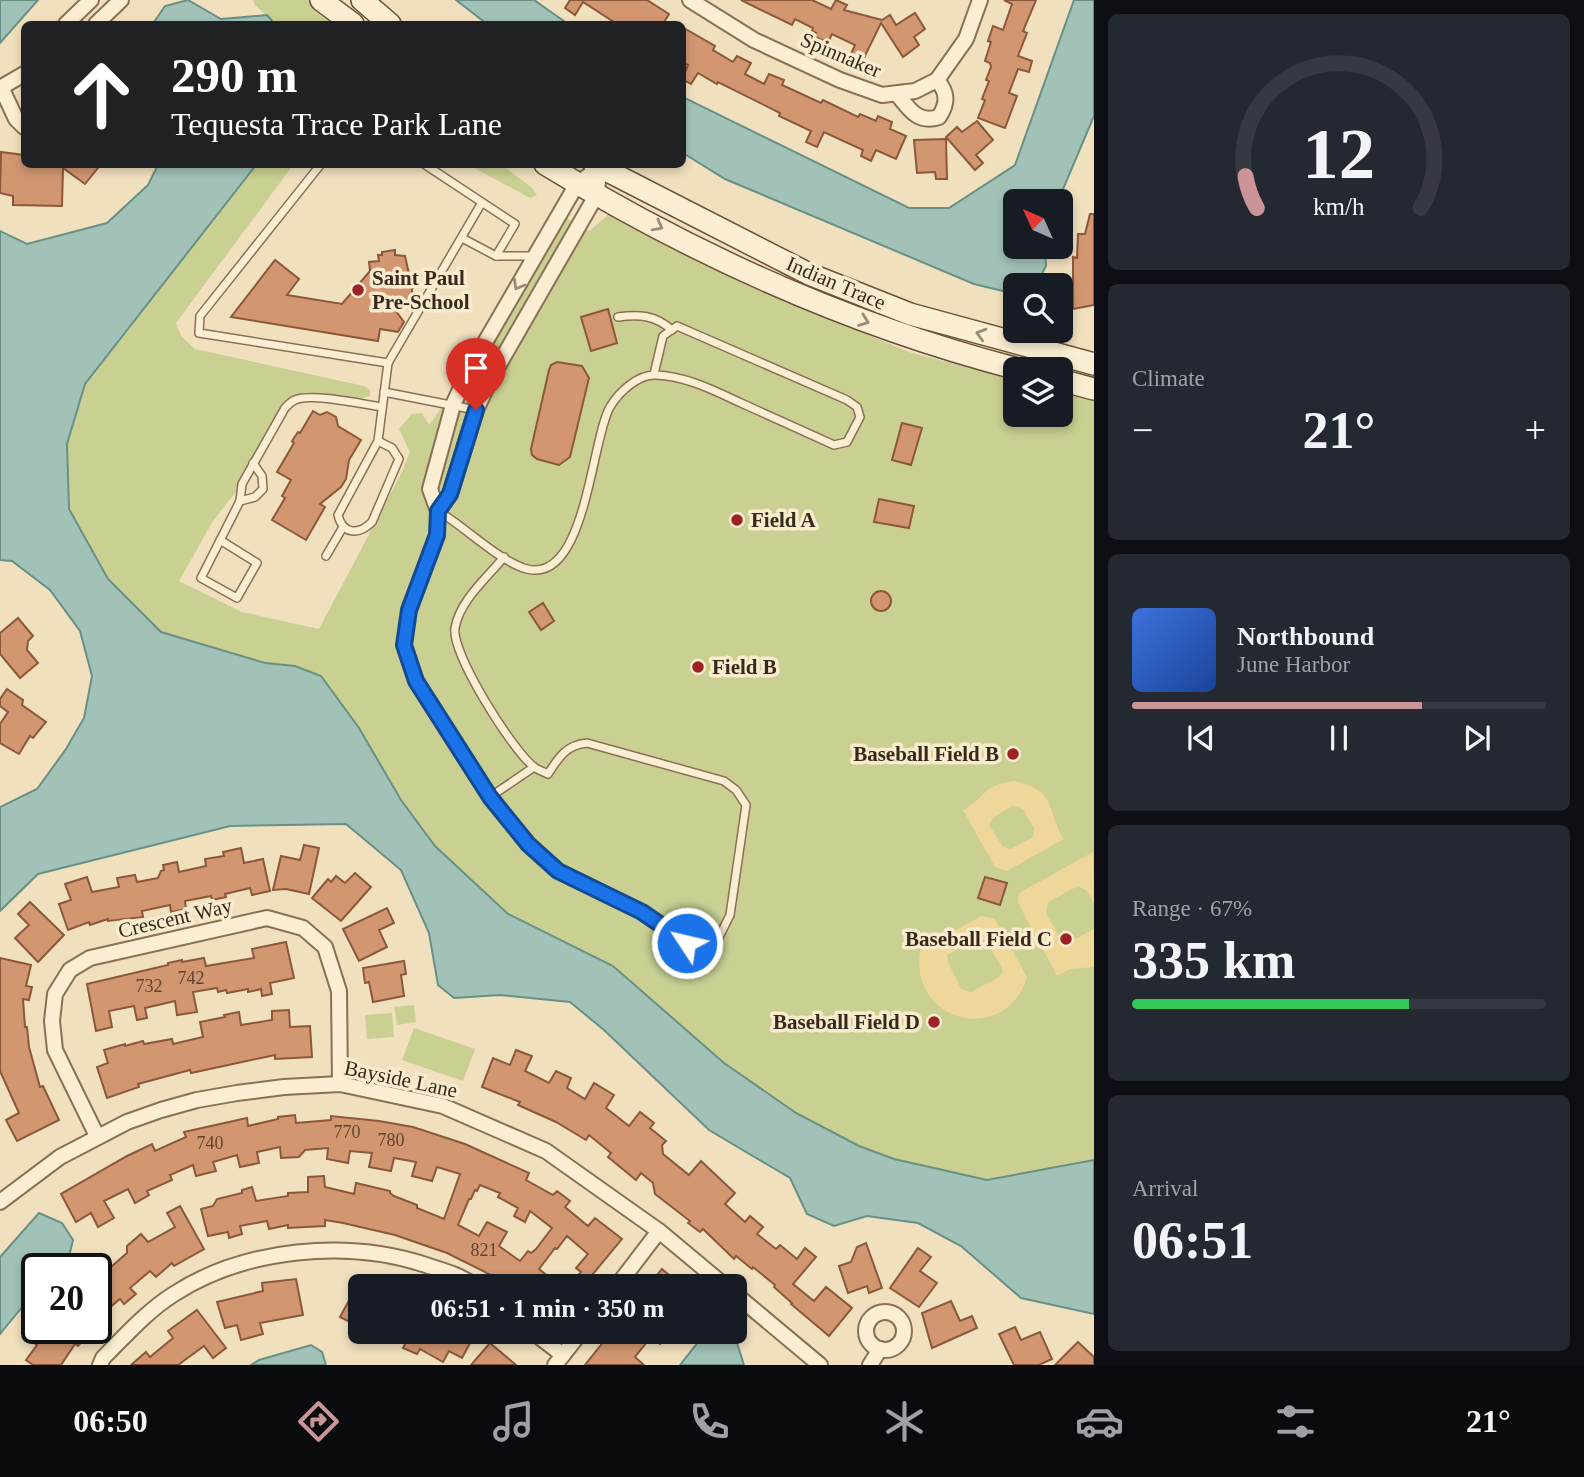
<!DOCTYPE html>
<meta charset="utf-8">
<style>
:root{--surface:#171b24;--page:#242831;--text:#f1f3f6;--muted:#9ea1a6;--line:#363941;--accent:#cb9598}
body{margin:0;font-family:"Times New Roman",serif;background:var(--page);color:var(--text);height:100vh;display:flex;flex-direction:column;font-size:26px;white-space:nowrap}
*{box-sizing:border-box;margin:0}
p{font-size:23px;color:var(--muted)}
.icon{flex:none;width:38px;height:38px;fill:none;stroke:currentColor;stroke-width:2;stroke-linecap:round;stroke-linejoin:round}
.map{position:relative;flex:1;overflow:hidden}
.details{display:flex;flex-direction:column;gap:14px;padding:14px;background:#0d0f14;width:490px}
.details>*{flex:none}
.top-card{position:absolute;left:21px;top:21px;width:665px;height:147px;border-radius:10px;box-shadow:0 4px 10px #0003;background:#202124;color:#fff;overflow:hidden}
.needle{width:46px;rotate:315deg}
.fabs{position:absolute;left:1003px;top:189px;display:grid;gap:14px}
.fabs a{display:grid;place-items:center;width:70px;height:70px;border-radius:10px;background:var(--surface);box-shadow:0 4px 10px #0003;font-size:35px}
.speed{position:absolute;left:21px;top:1253px;display:flex;gap:14px;font-size:35px;font-weight:700;text-align:center}
.speed>*{display:grid;place-content:center;width:91px;height:91px;border-radius:50%;background:var(--surface);box-shadow:0 4px 10px #0003;line-height:1}
.speed .limit{border:4px solid #111;border-radius:10px;background:#fff;color:#111}
.pin{position:absolute;display:grid;place-items:center;width:60px;height:60px;color:#fff;margin:-72px -30px;border-radius:50% 50% 50% 0;rotate:-45deg;box-shadow:0 0 7px #0007}
.pin .icon{rotate:45deg}
.me{position:absolute;width:77px;margin:-38px;rotate:305deg;stroke-linejoin:round;filter:drop-shadow(0 0 5px #0008)}
.turn{display:flex;align-items:center;gap:24px;height:147px;padding:0 35px;font-size:32px}
.turn .icon{width:91px;height:91px;stroke-width:2.5}
.turn b{display:block;font-size:49px;line-height:60px}
.big{font-size:52px;font-weight:600;line-height:1.1}
.details .card{flex:1;display:flex;flex-direction:column;justify-content:center;gap:10px;min-width:0;padding:0 24px;border-radius:10px;background:var(--page)}
.details .dial{align-items:center;gap:0}
.dial svg{height:182px;overflow:visible;fill:none;stroke:var(--line);stroke-width:7;stroke-linecap:round;text-anchor:middle}
.dial text{fill:var(--text);stroke:none}
.song{display:flex;align-items:center;gap:21px}
.cover{width:84px;height:84px;border-radius:10px;background:linear-gradient(135deg,hsl(220 70% 55%),hsl(220 70% 35%))}
.played{height:7px;border-radius:4px;background:linear-gradient(90deg,var(--accent) 70%,var(--line) 70%)}
.keys{display:flex;justify-content:space-around;direction:ltr}
.heat{display:flex;justify-content:space-between;align-items:center;font-size:38px;direction:ltr}
.charge{height:10px;border-radius:5px;background:linear-gradient(90deg,#34c759 67%,var(--line) 0)}
.trip{position:absolute;left:348px;top:1274px;width:399px;height:70px;border-radius:10px;background:var(--surface);box-shadow:0 4px 10px #0003;font-weight:600;line-height:70px;text-align:center}
.tabs{display:flex;height:112px;justify-content:space-around;align-items:center;background:#090b0e;color:var(--muted)}
.tabs .icon{width:49px;height:49px}
.tabs .on{color:var(--accent)}
.tabs b{font-size:32px;color:var(--text)}
main{display:flex;flex:1;min-height:0}
.map>svg:first-child{display:block}
.green{fill:#cacf92}
.sand{fill:#efd699;fill-rule:evenodd}
.water{fill:#a2c2b8;stroke:#699085;stroke-width:2}
.building{fill:#d29771;stroke:#8b583a;stroke-width:2;fill-rule:evenodd}
.lines{fill:none;stroke-linecap:round;stroke-linejoin:round}
.lane-casing{stroke:#8a7056;stroke-width:10}
.street-casing{stroke:#8a7056;stroke-width:18}
.secondary-casing{stroke:#6c5139;stroke-width:24}
.lane{stroke:#fbeed2;stroke-width:7}
.street{stroke:#fbeed2;stroke-width:14}
.secondary{stroke:#fbeed2;stroke-width:21}
.oneway{stroke:#9a8c76}
.route-casing{stroke:#114b97;stroke-width:18}
.route{stroke:#1a73e8;stroke-width:12}
.poi-dot{fill:#9d2226;stroke:#f8ebce;stroke-width:2.5}
.labels{text-anchor:middle;stroke-width:7;stroke-linejoin:round;paint-order:stroke}
.number-label{font-size:18px;fill:#5f4430}
.street-label{font-size:21px;fill:#39291b;stroke:#f8ebce}
.poi-label{font-size:21px;font-weight:bold;fill:#39291b;stroke:#f8ebce;text-anchor:start}
</style>
<main>
<div class="map">
<svg width="1094" height="1365" viewBox="0 0 1094 1365">
<rect width="100%" height="100%" fill="#f1e0be"/>
<g class="green">
<path d="M253,0H308L337,24H275L255,5Z"/>
<path d="M256,164L293,165L176,323L181,336L195,349L364,386L370,390V396C345,404 318,401 293,401L242,484L213,521L179,581L242,612L319,629L402,472L410,452L399,429L412,414L422,413L429,425L469,370L559,214L589,231L609,214L759,290L909,352L1015,380V415H1060L1061,391L1094,400V1160L987,1180L894,1159L859,1146L796,1113L724,1063L613,966L508,914L435,846L401,800L359,728L321,676L295,666L265,663L161,632L108,579L69,510L67,444L85,384Z"/>
<path d="M469,165H502L532,188L537,195L530,198Z"/>
<path d="M414,1005L416,1022L397,1025L394,1007Z"/>
<path d="M392,1013L394,1037L367,1039L365,1015Z"/>
<path d="M414,1028L475,1049L463,1081L402,1060Z"/>
</g>
<g class="sand">
<path d="M1015,781C1059,792 1045,809 1064,839L1007,871L995,867L963,810C987,797 981,785 1015,781ZM1013,806L1023,809L1034,828L1033,837L1011,849L1003,847L989,825L994,817Z"/>
<path d="M1093,852L1094,903L1087,891L1078,886L1048,902L1046,913L1062,941H1071L1094,929V967L1070,969L1057,976L1018,903L1019,893Z"/>
<path d="M981,916L995,919L1027,977C1006,1046 909,1024 920,951ZM977,938L986,940L1003,970L999,977L971,992L961,989L948,962L947,955Z"/>
</g>
<g class="water">
<path d="M0,0H38L0,43Z"/>
<path d="M188,0L221,19L267,15L275,24H154V22L165,6Z"/>
<path d="M456,0H534L568,24H487Z"/>
<path d="M1074,0H1094V116L1058,201H1015V247H1045L1046,266L1036,285H1015V294L974,284L725,179L683,153V97L909,208H949L1015,165Z"/>
<path d="M158,165H256L85,384L67,444L69,509L108,579L161,632L265,663L295,666L321,676L359,728L401,800L435,846L508,914L613,966L724,1063L796,1113L859,1146L894,1159L987,1180L1094,1160V1314L1021,1298L961,1246L918,1223L867,1216L834,1226L807,1214L790,1178L709,1130L604,1030L570,1002L500,995L454,998L438,985L429,933L401,870L346,824L230,826L38,874L0,911V807L37,789L66,749L84,718L92,676L80,631L50,590L12,561L0,560V231L27,244L107,223L148,185Z"/>
<path d="M39,1213L62,1223L73,1240L68,1261L60,1269H37V1289L0,1334V1257Z"/>
<path d="M728,1335L737,1343L744,1365H680L703,1336Z"/>
<path d="M311,1345L322,1352L326,1365H251L259,1360Z"/>
</g>
<g class="building">
<path d="M570,0H647L669,14L663,24H617L583,2L575,15L565,8Z"/>
<path d="M741,0H812L831,9L836,0L847,5L844,10L882,20L890,15L896,25L915,13L925,29L914,37L919,45L903,57L881,23L863,60L851,54L855,45L832,34L828,43L814,36L816,33L812,31L813,28L795,19L792,25Z"/>
<path d="M1004,0H1036L1023,31L1027,33L1018,56L1032,61L1029,72L1018,69L1009,93L1017,96L1005,128L978,118L985,100L982,99L989,81L986,80L991,67L990,63L985,61L991,42L988,41L993,26L1003,30L1012,4Z"/>
<path d="M682,27L715,46L713,50L733,62L737,56L751,63L745,74L764,84L769,74L784,80L782,85L821,103L823,100L858,117L860,114L876,121L878,116L892,122L890,129L906,136L896,159L876,150L871,161L861,156L863,150L824,132L817,147L806,142L811,131L779,116L780,113L718,82L717,84L698,73L691,84L682,79L688,65L682,62Z"/>
<path d="M977,121L993,140L976,155L983,163L975,170L946,137L957,127L962,132Z"/>
<path d="M946,139L947,179H936L935,172L917,173L914,140Z"/>
<path d="M1,152L24,155V164H101L85,184L63,168L62,206L13,205V196L0,193Z"/>
<path d="M1090,214H1094V305L1073,309V257L1077,258L1078,234H1085Z"/>
<path d="M395,250V255L405,256L409,274L418,280L412,289V302L390,303L404,322L398,332L380,329L378,341L231,317L275,260L299,279L287,295L342,304L370,271L369,262L379,261L378,255H382V252Z"/>
<path d="M608,309L617,343L591,351L581,317Z"/>
<path d="M557,362L582,366L589,378L570,457L559,465L537,459L532,455L531,449L549,370L551,365Z"/>
<path d="M313,411L320,415L327,412L336,417L338,426L361,440L349,460L346,479L341,487L320,504L325,507L306,540L272,520L285,498L282,496L291,480L277,472L294,443L292,441L298,432L300,433Z"/>
<path d="M902,423L922,428L911,465L892,460Z"/>
<path d="M879,499L914,506L909,528L874,522Z"/>
<circle cx="881" cy="601" r="10"/>
<path d="M543,603L554,621L541,630L529,612Z"/>
<path d="M18,618L33,636L28,641L27,650L38,663L20,678L0,654V633Z"/>
<path d="M7,689L23,700L22,705L46,722L33,738L30,736L19,754L0,743V724L8,712L0,706V699Z"/>
<path d="M304,845L319,848L309,894L286,889L273,890L281,856L300,860Z"/>
<path d="M241,848L244,863L263,859L270,891L252,895L250,888L225,894L226,897L212,900L211,896L185,901L186,909L171,912L170,905L142,911L143,917L108,921V919L90,925L89,922L68,930L59,904L71,900L65,884L87,877L92,892L119,887L117,878L135,875L137,882L158,878L161,871L164,870L163,865L177,862L179,872L206,866L205,859L224,856L223,852Z"/>
<path d="M355,873L371,887L341,921L312,898L328,879L331,882L336,876L345,883Z"/>
<path d="M985,877L1007,883L1000,905L978,898Z"/>
<path d="M30,902L64,935L38,962L15,938L29,925L18,914Z"/>
<path d="M387,908L394,923L379,930L387,947L359,961L343,929Z"/>
<path d="M286,942L294,978L270,983L272,994L262,996L261,989L248,992V989L227,993L226,990L218,992L217,988L193,992L197,1012L177,1015L175,1001L145,1008L147,1018L137,1020L134,1006L109,1011L112,1027L96,1031L87,984L168,965V963L182,960V962L204,958L206,966L254,958L252,949Z"/>
<path d="M0,958L31,965L26,986L32,987L29,1000L23,999L25,1027H27L29,1047L40,1087L43,1086L59,1120L17,1141L6,1120L19,1113L0,1071Z"/>
<path d="M404,961L406,974L401,975L404,996L373,1002L369,982L365,983L363,968Z"/>
<path d="M289,1010L290,1027L310,1026L312,1057L275,1059V1055L191,1073L190,1070L138,1084L139,1087L107,1098L97,1067L108,1063L104,1050L125,1044V1046L143,1041L144,1044L172,1039L173,1044L203,1037L200,1022L225,1017L224,1015L239,1012L241,1025L272,1020V1011Z"/>
<path d="M516,1050L532,1056L525,1071L549,1083L556,1071L571,1078L567,1088L585,1099L594,1083L614,1095L606,1108L629,1126L640,1112L654,1123L650,1128L666,1141L662,1145L663,1154L689,1175L701,1161L735,1193L725,1204L745,1222L750,1216L763,1227L757,1234L776,1249L780,1245L797,1259L805,1248L816,1257L793,1284L814,1301L826,1287L852,1308L829,1336L791,1304L792,1303L774,1287L775,1285L753,1267L752,1269L736,1256L734,1259L703,1229L700,1232L688,1223L690,1221L655,1194L653,1183L641,1173L636,1180L608,1157L611,1153L589,1135L586,1140L556,1122L518,1105L520,1102L482,1087L493,1058L510,1065Z"/>
<path d="M295,1115L296,1123L331,1120V1116L379,1121L413,1127L465,1144L529,1173L526,1180L553,1195L557,1191L570,1201L565,1207L588,1226L595,1218L622,1239L583,1286H569L581,1272L576,1268L588,1254L567,1236L557,1249L555,1248L539,1269L560,1286H503L490,1277L491,1275L447,1253L395,1235L343,1223L325,1220V1226L288,1228V1225L269,1229L267,1221L240,1226L242,1234L229,1238L228,1232L208,1236L201,1209L213,1206L217,1199L242,1193V1190L252,1187L256,1201L288,1196V1193L308,1192V1177L324,1176L325,1187L354,1194L356,1183L390,1191V1193L394,1196L417,1205V1208L444,1219L460,1174L437,1167L432,1181L412,1176L416,1162L394,1158L391,1171L369,1167L372,1153L350,1151L348,1163L327,1159L328,1148L305,1150L299,1157L281,1158L280,1147L257,1152L259,1163L240,1167L237,1155L213,1162L216,1171L196,1176L193,1165L170,1175L172,1180L147,1191L149,1195L135,1203L128,1189L104,1201L114,1218L98,1227L91,1213L76,1222L61,1194L127,1156L152,1144L155,1151L186,1137L184,1132L247,1118L248,1126L278,1119V1117ZM480,1185L500,1193L498,1197L518,1208L514,1216L525,1222L530,1211L552,1228L536,1249L531,1253L528,1251L520,1261L499,1246L507,1232L487,1222L479,1236L458,1225L469,1199H471L475,1190L477,1191Z"/>
<path d="M180,1206L204,1249L174,1266L172,1263L156,1277L150,1271L130,1288L136,1294L124,1304L120,1299L96,1319L97,1272L109,1262L112,1266L127,1253V1246L141,1234L148,1242L175,1227L167,1213Z"/>
<path d="M866,1243L882,1288L869,1293L867,1286L848,1293L839,1266L851,1262L857,1247Z"/>
<path d="M918,1248L931,1257L920,1271L937,1283L919,1307L890,1288Z"/>
<path d="M662,1269L682,1286H659L652,1281Z"/>
<path d="M296,1279L303,1315L260,1323L263,1334L241,1340L237,1325L225,1328L217,1302L263,1291L262,1283Z"/>
<path d="M360,1280V1322L354,1324L340,1317Z"/>
<path d="M951,1301L960,1321L972,1316L977,1328L932,1348L922,1313Z"/>
<path d="M197,1310L226,1348L213,1358L204,1346L178,1365H131L146,1352L150,1357L173,1338L168,1331Z"/>
<path d="M34,1323L37,1328H95L78,1346L75,1344L61,1365H33L26,1360L37,1345L25,1337Z"/>
<path d="M1015,1327L1021,1340L1040,1332L1052,1359L1039,1365H1014L999,1334Z"/>
<path d="M411,1332H476L462,1358L449,1351L443,1362L420,1349L417,1354L403,1348Z"/>
<path d="M616,1332H670L660,1344L651,1337L635,1357L644,1365H585L608,1336L611,1338Z"/>
<path d="M1078,1342L1094,1357V1365H1055Z"/>
<path d="M490,1343L516,1365H471Z"/>
</g>
<g class="lines">
<g class="lane-casing">
<g id="lane">
<path d="M321,164L200,316L199,333L388,363"/>
<path d="M424,164L515,224L496,256"/>
<path d="M462,238L496,256H533"/>
<path d="M618,317C639,314 655,315 672,330"/>
<path d="M384,392L476,410"/>
<path d="M378,441L392,448L399,459L372,522C359,535 343,535 338,515L378,441L388,363L481,204"/>
<path d="M240,501L255,497L263,489L262,476L253,463"/>
<path d="M220,540L257,563L237,598L201,578L240,501L242,484L285,408C289,404 292,400 298,399C316,394 362,404 382,407"/>
<path d="M326,556L343,527"/>
<path d="M504,557C487,578 460,600 455,628C451,653 512,750 534,767C538,770 544,772 548,774C559,757 566,745 587,743L724,781L736,790L746,805L730,915L719,937L705,943L687,944L642,912L558,871L528,844L490,797L416,681L404,645L409,610L437,535L438,511C464,526 500,562 527,569C586,584 591,440 610,407C619,392 638,374 656,375C686,376 715,391 741,403C772,417 803,431 834,445L847,442L860,417L857,407L847,400L677,326L663,336L654,374"/>
<path d="M490,797L534,767"/>
</g>
</g>
<g class="street-casing">
<g id="street">
<path d="M690,0L754,40L840,80L882,95L915,91L937,80L966,39L980,0"/>
<path d="M66,24L91,0"/>
<path d="M96,24L121,0"/>
<path d="M1,87L16,119L24,127"/>
<path d="M0,88L24,74"/>
<path d="M897,94C909,109 918,124 939,117C948,103 948,93 937,80"/>
<path d="M438,511L430,489L453,405L469,370L577,184L599,168"/>
<path d="M438,511L450,494L476,410L490,380L597,194L599,168"/>
<path d="M97,1136L55,1050L52,1021L55,994L70,970L90,958L267,918L303,928L325,947L339,991L340,1084"/>
<path d="M0,1202L60,1157L127,1122L161,1110L197,1100L237,1093L284,1087L340,1084L443,1106L546,1151L659,1231L725,1286"/>
<path d="M617,1286L659,1231"/>
<path d="M735,1294L820,1365"/>
<circle cx="885" cy="1331" r="19"/>
<path d="M533,1332L563,1355"/>
<path d="M100,1365L103,1358C125,1336 147,1311 174,1294C245,1248 347,1239 426,1265C444,1271 460,1275 475,1286"/>
<path d="M555,1365L581,1332"/>
<path d="M870,1365L880,1349"/>
</g>
</g>
<g class="secondary-casing">
<g id="secondary">
<path d="M321,0L353,24"/>
<path d="M362,0L390,24"/>
<path d="M545,164C692,254 852,326 1018,369"/>
<path d="M594,164L809,274L910,314L1094,364"/>
<path d="M1060,380L1094,389"/>
</g>
</g>
<use href="#lane" class="lane"/>
<use href="#street" class="street"/>
<use href="#secondary" class="secondary"/>
</g>
<defs><path id="oneway-chevron" d="M-2-3.5L2.5 0L-2 3.5" fill="none" stroke-width="1.6" stroke-linecap="round" stroke-linejoin="round" transform="scale(1.75)"/></defs>
<g class="oneway">
<use href="#oneway-chevron" transform="translate(658 226) rotate(28)"/>
<use href="#oneway-chevron" transform="translate(518 285) rotate(120)"/>
<use href="#oneway-chevron" transform="translate(864 321) rotate(21)"/>
<use href="#oneway-chevron" transform="translate(981 334) rotate(-164)"/>
</g>
<g class="lines">
<g class="route-casing">
<path id="route" d="M476,410L450,494L438,511L437,535L409,610L404,645L416,681L490,797L528,844L558,871L642,912L687,943"/>
</g>
<use href="#route" class="route"/>
</g>
<g class="poi-dot">
<circle cx="358" cy="290" r="7"/>
<circle cx="737" cy="520" r="7"/>
<circle cx="698" cy="667" r="7"/>
<circle cx="1013" cy="754" r="7"/>
<circle cx="1066" cy="939" r="7"/>
<circle cx="934" cy="1022" r="7"/>
</g>
<g class="labels">
<g class="number-label">
<text x="191" y="984">742</text>
<text x="149" y="992">732</text>
<text x="347" y="1138">770</text>
<text x="391" y="1146">780</text>
<text x="210" y="1149">740</text>
<text x="484" y="1256">821</text>
</g>
<g class="street-label">
<text transform="translate(841 55) rotate(23)" y="7">Spinnaker</text>
<text transform="translate(836 283) rotate(23)" y="7">Indian Trace</text>
<text transform="translate(175 918) rotate(-13)" y="7">Crescent Way</text>
<text transform="translate(401 1079) rotate(12)" y="7">Bayside Lane</text>
</g>
<g class="poi-label">
<text x="372" y="285">Saint Paul<tspan x="372" dy="24">Pre-School</tspan></text>
<text x="751" y="527">Field A</text>
<text x="712" y="674">Field B</text>
<text x="999" y="761" text-anchor="end">Baseball Field B</text>
<text x="1052" y="946" text-anchor="end">Baseball Field C</text>
<text x="920" y="1029" text-anchor="end">Baseball Field D</text>
</g>
</g>
</svg>
<div class="fabs">
<a><svg class="needle" viewBox="-14 -14 28 28"><path d="M0-13l5 13h-10z" fill="#e53935"/><path d="M0 13l5-13h-10z" fill="#9ea1a6"/></svg></a>
<a><svg class="icon" aria-label="search" viewBox="0 0 24 24"><circle cx="10" cy="10" r="6"/><path d="M15 15l6 6"/></svg></a>
<a><svg class="icon" aria-label="layers" viewBox="0 0 24 24"><path d="M12 4l9 5-9 5-9-5zM3 14l9 5 9-5"/></svg></a>
</div>
<div class="speed"><div class="limit">20</div></div>
<div class="pin" style="left:476px;top:410px;background:#d93025"><svg class="icon" aria-label="arrive" viewBox="0 0 24 24"><path d="M6 21V4h12l-3 4 3 4H6"/></svg></div>
<svg class="me" style="left:687px;top:943px" viewBox="-20 -20 40 40"><circle r="17" fill="#1a73e8" stroke="#fff" stroke-width="3"/><path d="M0-11L8 9 0 5-8 9z" fill="#fff"/></svg>
<div class="trip">06:51 · 1 min · 350 m</div>
<div class="top-card">
<div class="turn"><svg class="icon" aria-label="ahead" viewBox="0 0 24 24"><path d="M12 20V5M6 11l6-6 6 6"/></svg><div><b>290 m</b>Tequesta Trace Park Lane</div></div>
</div>
</div>
<section class="details">
<div class="card dial"><svg viewBox="0 0 100 80">
<path d="M14 69A42 42 0 1 1 86 69"/>
<path d="M14 69A42 42 0 0 1 9 55" stroke="#cb9598"/>
<text x="50" y="56" font-size="32" font-weight="700">12</text>
<text x="50" y="72" font-size="11">km/h</text>
</svg></div>
<div class="card"><p>Climate</p>
<div class="heat"><a>−</a><b class="big">21°</b><a>+</a></div>
</div>
<div class="card">
<div class="song"><i class="cover"></i><div><b>Northbound</b><p>June Harbor</p></div></div>
<div class="played"></div>
<div class="keys"><svg class="icon" aria-label="previous" viewBox="0 0 24 24"><path d="M18 5L8 12l10 7zM5 5v14"/></svg><svg class="icon" aria-label="pause" viewBox="0 0 24 24"><path d="M8 5v14M16 5v14"/></svg><svg class="icon" aria-label="next" viewBox="0 0 24 24"><path d="M6 5l10 7-10 7zM19 5v14"/></svg></div>
</div>
<div class="card"><p>Range · 67%</p><b class="big">335 km</b><div class="charge"></div></div>
<div class="card"><p>Arrival</p><b class="big">06:51</b></div>
</section>
</main>
<nav class="tabs">
<b>06:50</b>
<svg class="icon on" aria-label="directions" viewBox="0 0 24 24"><path d="M12 3l9 9-9 9-9-9zM9 14v-3h6M13 9l2 2-2 2"/></svg>
<svg class="icon" aria-label="music" viewBox="0 0 24 24"><path d="M9 18V5l10-2v13"/><circle cx="6" cy="18" r="3"/><circle cx="16" cy="16" r="3"/></svg>
<svg class="icon" aria-label="phone" viewBox="0 0 24 24"><path d="M5 4h4l2 5-3 2q2 4 5 5l2-3 5 2v4C11 20 4 13 5 4z"/></svg>
<svg class="icon" aria-label="climate" viewBox="0 0 24 24"><path d="M12 3v18M4 7l16 10M4 17L20 7"/></svg>
<svg class="icon" aria-label="car" viewBox="0 0 24 24"><path d="M5 17H2v-5l4-1 3-4h7l3 4 3 1v5h-3M9 17h6M6 11h13"/><circle cx="7" cy="17" r="2"/><circle cx="17" cy="17" r="2"/></svg>
<svg class="icon" aria-label="filters" viewBox="0 0 24 24"><path d="M4 7h16M4 17h16"/><circle cx="9" cy="7" r="2"/><circle cx="15" cy="17" r="2"/></svg>
<b>21°</b>
</nav>
